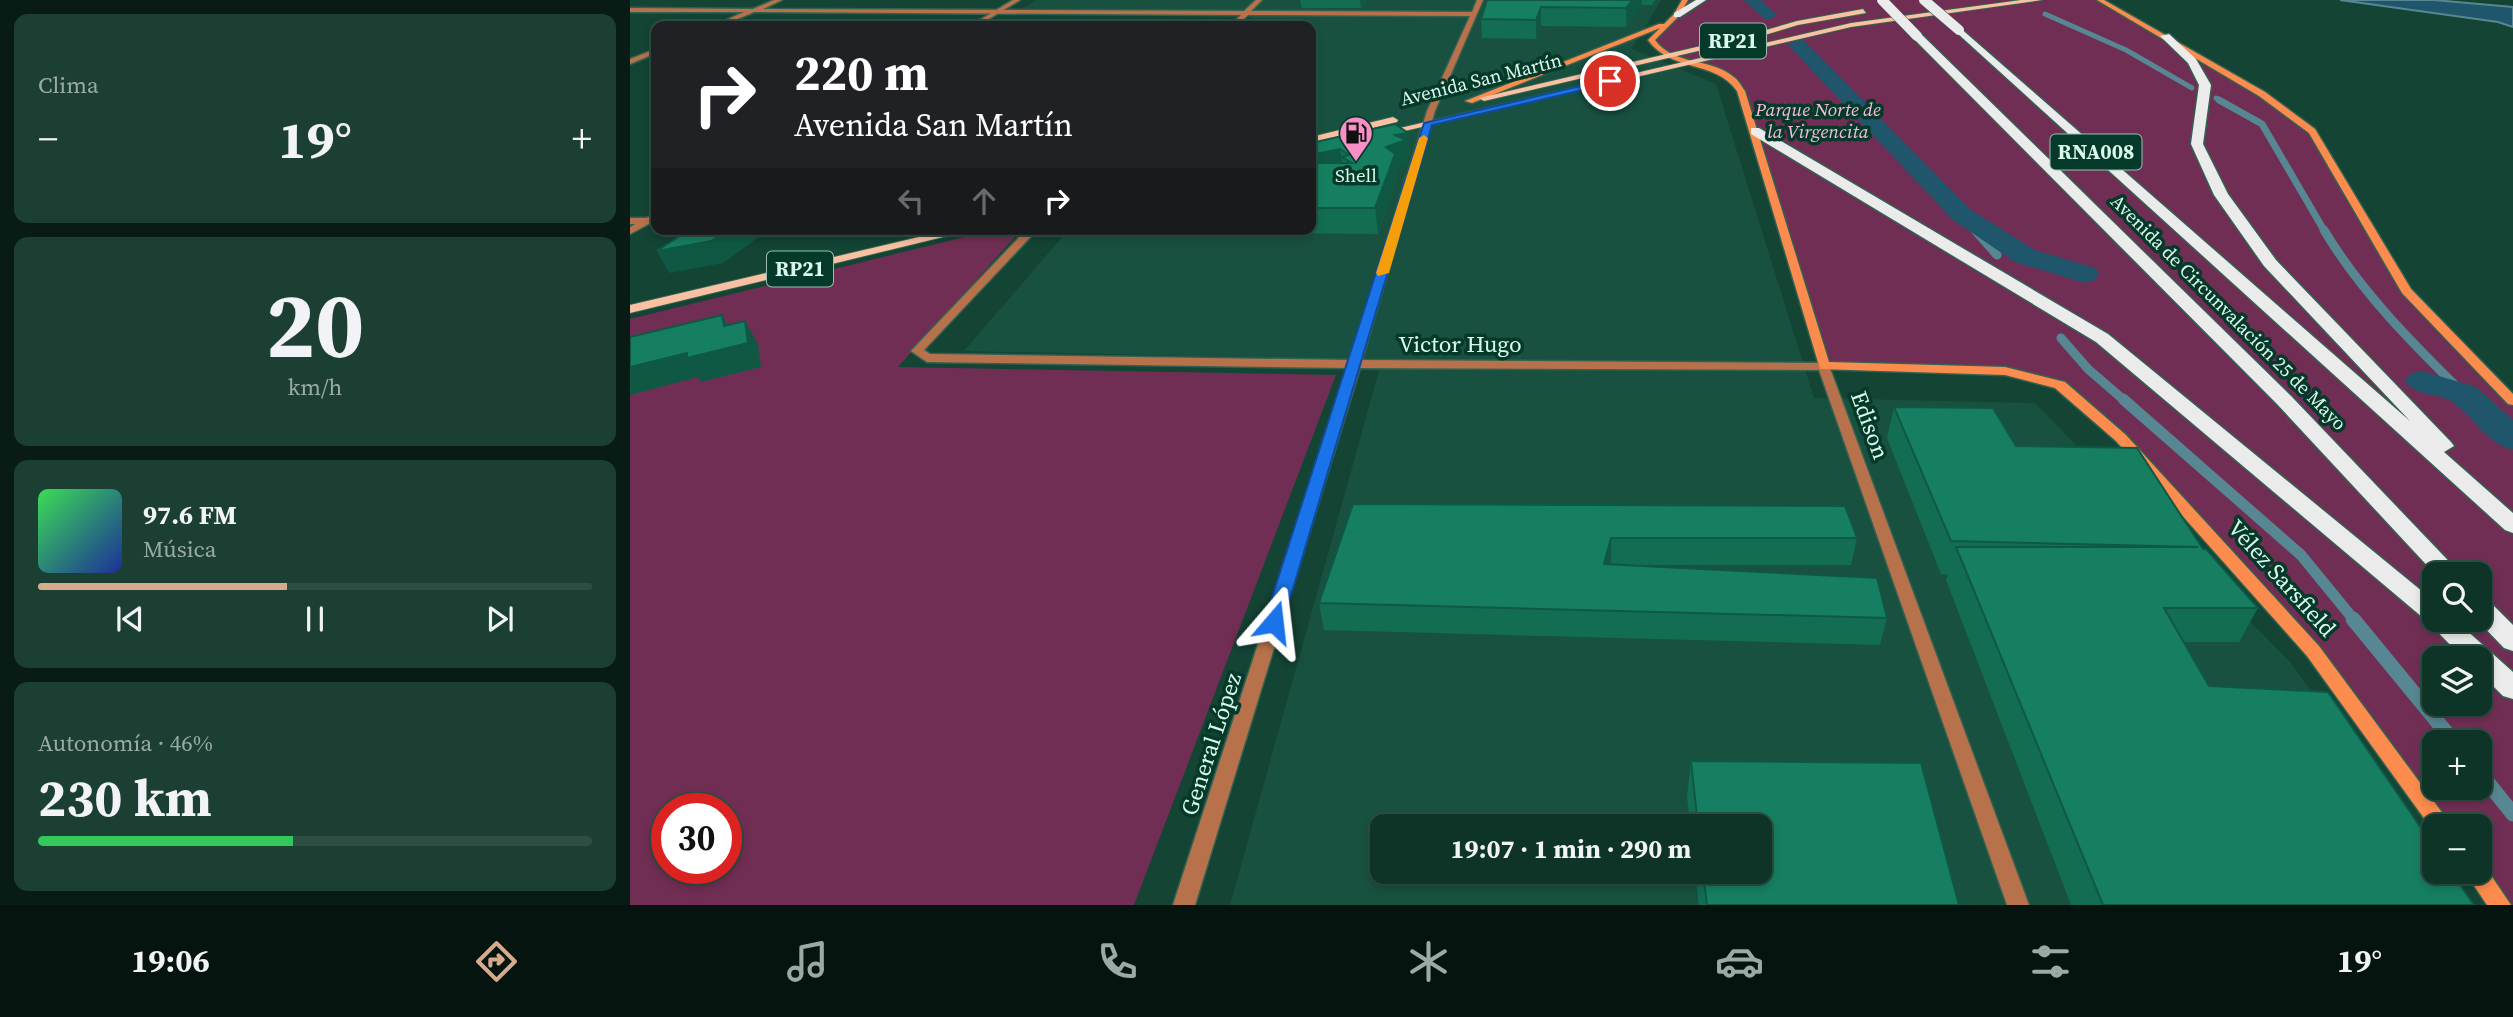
<!DOCTYPE html>
<html lang="es">
<meta charset="utf-8">
<style>
:root{--surface:#0e3327;--page:#1c3f33;--text:#f1f3f6;--muted:#9baaa7;--line:#2e4e44;--accent:#d6ab8b}
body{margin:0;font-family:"Source Serif 4",serif;background:var(--page);color:var(--text);height:100vh;display:flex;flex-direction:column;font-size:26px;white-space:nowrap}
*{box-sizing:border-box;margin:0}
p{font-size:23px;color:var(--muted)}
.icon{flex:none;width:38px;height:38px;fill:none;stroke:currentColor;stroke-width:2;stroke-linecap:round;stroke-linejoin:round}
.map{position:relative;flex:1;overflow:hidden}
.panel{display:flex;flex-direction:column;gap:14px;padding:14px;background:#081c15;width:630px}
.panel>*{flex:none}
.top-card{position:absolute;left:21px;top:21px;width:665px;height:214px;border-radius:14px;box-shadow:0 4px 10px #0003,0 0 0 2px var(--line);background:#202124;color:#fff;overflow:hidden}
.controls{position:absolute;left:1792px;top:562px;display:grid;gap:14px}
.controls a{display:grid;place-items:center;width:70px;height:70px;border-radius:14px;background:var(--surface);box-shadow:0 4px 10px #0003,0 0 0 2px var(--line);font-size:35px}
.speed{position:absolute;left:21px;top:793px;display:flex;gap:14px;font-size:35px;font-weight:700;text-align:center}
.speed>*{display:grid;place-content:center;width:91px;height:91px;border-radius:50%;background:var(--surface);box-shadow:0 4px 10px #0003,0 0 0 2px var(--line);line-height:1}
.speed .limit{border:10px solid #d22;background:#fff;color:#111}
.pin{position:absolute;display:grid;place-items:center;width:60px;height:60px;color:#fff;margin:-30px;border:4px solid #fff;border-radius:50%;box-shadow:0 2px 7px #0007}
.me{position:absolute;width:77px;margin:-38px;rotate:17deg;stroke-linejoin:round;filter:drop-shadow(0 0 5px #0008)}
.turn{display:flex;align-items:center;gap:24px;height:147px;padding:0 28px;font-size:32px}
.turn .icon{width:91px;height:91px;stroke-width:2.5}
.turn b{display:block;font-size:49px;line-height:60px}
.lanes{display:flex;align-items:center;height:66px;padding:0 28px;background:#0003;justify-content:center;gap:35px;direction:ltr}
.lanes .off{opacity:.35}
.big{font-size:52px;font-weight:700;line-height:1.1}
.panel .card{flex:1;display:flex;flex-direction:column;justify-content:center;gap:10px;min-width:0;padding:0 24px;border-radius:14px;background:var(--page)}
.panel .dial{align-items:center;gap:0}
.dial b{font-size:91px;line-height:1}
.song{display:flex;align-items:center;gap:21px}
.cover{width:84px;height:84px;border-radius:10px;background:linear-gradient(135deg,hsl(130 70% 55%),hsl(230 70% 35%))}
.played{height:7px;border-radius:4px;background:linear-gradient(90deg,var(--accent) 45%,var(--line) 45%)}
.keys{display:flex;justify-content:space-around;direction:ltr}
.heat{display:flex;justify-content:space-between;align-items:center;font-size:38px;direction:ltr}
.charge{height:10px;border-radius:5px;background:linear-gradient(90deg,#34c759 46%,var(--line) 0)}
.trip{position:absolute;left:740px;top:814px;width:402px;height:70px;border-radius:14px;background:var(--surface);box-shadow:0 4px 10px #0003,0 0 0 2px var(--line);font-weight:700;line-height:70px;text-align:center}
.menu{display:flex;height:112px;justify-content:space-around;align-items:center;background:#061410;color:var(--muted)}
.menu .icon{width:49px;height:49px}
.menu .selected{color:var(--accent)}
.menu b{font-size:32px;color:var(--text)}
main{display:flex;flex:1;min-height:0}
.map>svg:first-child{display:block}
.built{fill:#185140;fill-rule:evenodd}
.green{fill:#712e54;fill-rule:evenodd}
.water{fill:#1f566c;stroke:#578792;stroke-width:2}
.lines{fill:none;stroke-linecap:round;stroke-linejoin:round}
.stream-far4{stroke:#578792;stroke-width:5}
.stream-far3{stroke:#578792;stroke-width:7}
.stream-far2{stroke:#578792;stroke-width:9}
.stream-far1{stroke:#578792;stroke-width:11}
.stream{stroke:#578792;stroke-width:15}
.canal{fill:#1f566c;fill-rule:evenodd}
.minor-casing{stroke:#336151;stroke-width:3}
.tertiary-casing{stroke:#336151;stroke-width:3}
.secondary-casing{stroke:#336151;stroke-width:3}
.primary-casing{stroke:#336151;stroke-width:2}
.motorway-casing{stroke:#336151;stroke-width:3}
.minor{fill:#b7714b;fill-rule:evenodd}
.tertiary{fill:#b7714b;fill-rule:evenodd}
.secondary{fill:#fc8c4d;fill-rule:evenodd}
.primary{fill:#fac0a2;fill-rule:evenodd}
.motorway{fill:#ebebeb;fill-rule:evenodd}
.motorway-bridge-casing{stroke:#336151;stroke-width:11;stroke-linecap:butt}
.motorway-bridge{stroke:#ebebeb;stroke-width:10}
.wall{fill:#136d53}
.shaded-wall{fill:#0f5944}
.building{fill:#167f61;stroke:#0f5944;stroke-width:2}
.route{fill:#1a73e8;stroke:#114b97;stroke-width:2}
.slow{fill:#f59e0b}
.labels{text-anchor:middle;stroke-width:7;stroke-linejoin:round;paint-order:stroke}
.far-street-label{font-size:19px;fill:#daf9ec;stroke:#05392a}
.far-park-label{font-size:19px;font-style:italic;fill:#f8bbd9;stroke:#05392a}
.far-poi-label{font-size:19px;fill:#daf9ec;stroke:#05392a}
.shield{fill:#05392a;stroke:#9abfb2;stroke-width:2}
.shield-label{font-size:21px;font-weight:bold;fill:#daf9ec}
.street-label{font-size:23px;fill:#daf9ec;stroke:#05392a}
</style>
<main>
<section class="panel">
<div class="card"><p>Clima</p>
<div class="heat"><a>−</a><b class="big">19°</b><a>+</a></div>
</div>
<div class="card dial"><b>20</b><p>km/h</p></div>
<div class="card">
<div class="song"><i class="cover"></i><div><b>97.6 FM</b><p>Música</p></div></div>
<div class="played"></div>
<div class="keys"><svg class="icon" aria-label="previous" viewBox="0 0 24 24"><path d="M18 5L8 12l10 7zM5 5v14"/></svg><svg class="icon" aria-label="pause" viewBox="0 0 24 24"><path d="M8 5v14M16 5v14"/></svg><svg class="icon" aria-label="next" viewBox="0 0 24 24"><path d="M6 5l10 7-10 7zM19 5v14"/></svg></div>
</div>
<div class="card"><p>Autonomía · 46%</p><b class="big">230 km</b><div class="charge"></div></div>
</section>
<div class="map">
<svg width="1883" height="905" viewBox="0 0 1883 905">
<rect width="100%" height="100%" fill="#134434"/>
<path class="built" d="M406,0H1031L1002,49L1086,84L1184,398L1405,403L1661,663L1831,905H600L752,360L334,351L439,229H681V26H615L627,11L393,8ZM752,826H1130V872H752Z"/>
<g class="green">
<path d="M1055,0H1470L1632,94L1682,131L1776,291L1883,401V905H1870L1846,872H1850V826H1812L1683,651L1491,438L1430,385L1375,371L1194,366L1111,91C1108,88 1104,81 1101,78C1078,62 1036,67 1021,40ZM1804,574H1850V620H1804ZM1804,658H1850V704H1804ZM1804,742H1850V788H1804Z"/>
<path d="M367,229H392L268,367L706,375L504,905H0V319ZM37,808H96V868H37Z"/>
</g>
<path class="water" d="M1710,0H1804L1883,7V27L1868,22Z"/>
<g class="lines">
<g class="stream-far4">
<path d="M1415,14L1496,50L1562,88"/>
<path d="M1586,98L1592,101"/>
</g>
<g class="stream-far3">
<path d="M1589,100L1632,124L1695,232"/>
<path d="M1332,215L1347,232"/>
</g>
<g class="stream-far2">
<path d="M1345,230L1367,255"/>
<path d="M1694,230C1731,292 1783,344 1834,394"/>
<path d="M1431,338L1458,369L1495,401"/>
</g>
<path class="stream-far1" d="M1493,399L1671,555L1725,621"/>
<g class="stream">
<path d="M1723,619L1824,742"/>
<path d="M1850,773L1883,814"/>
</g>
<g class="canal">
<path d="M1114,0H1131L1147,15L1139,20L1133,18Z"/>
<path d="M1167,39L1173,40L1341,210L1405,250L1465,268L1469,274L1465,280L1455,283L1385,262L1323,220L1161,48L1158,44Z"/>
<path d="M1792,371L1846,387L1883,420V450C1858,444 1844,418 1824,403C1809,392 1786,397 1775,381L1780,374Z"/>
</g>
<g class="minor-casing">
<g id="minor">
<path d="M144,0H152L133,9L614,11L626,0H632L621,11L842,12L847,0H853L805,111L732,360L1198,363L1399,905H1377L1189,370L730,368L565,905H543L718,368L297,362L281,351L397,229H408L294,350L300,354L720,360L797,111L840,16L618,15L606,26H600L611,15L124,12L91,26H83L114,12H0V8L123,9Z"/>
<path d="M26,49V53L0,64V59Z"/>
<path d="M0,218H17L22,221L17,224H0Z"/>
</g>
</g>
<g class="tertiary-casing">
<g id="tertiary">
<path d="M383,0H390L347,26H340Z"/>
<path d="M26,213V220L0,234V227Z"/>
</g>
</g>
<g class="secondary-casing">
<g id="secondary">
<path d="M1052,0H1058L1049,16L1025,40C1045,67 1082,57 1105,78C1109,81 1112,87 1115,91L1199,362L1375,367L1435,382L1496,435L1689,646L1822,826H1804V832L1677,656L1486,441L1425,388L1375,375L1190,369L1107,91C1084,59 1042,73 1018,40L1030,28L842,103L835,101L1029,24H1034L1044,14Z"/>
<path d="M1467,0H1474L1635,92L1685,129L1781,289L1883,394V405L1878,404L1772,293L1679,133L1629,96Z"/>
<path d="M1850,864L1854,865L1881,905H1857L1835,872H1850Z"/>
</g>
</g>
<g class="primary-casing">
<g id="primary">
<path d="M1391,0H1412L1221,27L749,137L744,134L1221,23Z"/>
<path d="M1233,9L1236,13L1168,25L1128,37L854,101L849,98L1126,33L1167,21Z"/>
<path d="M763,117L768,120L767,122L681,143V137Z"/>
<path d="M323,229H346L0,313V305Z"/>
</g>
</g>
<g class="motorway-casing">
<g id="motorway">
<path d="M1066,0H1076L1050,17H1044V13Z"/>
<path d="M1329,27L1780,421L1634,266L1584,195L1561,144L1569,85L1558,63L1530,36L1539,34L1566,59L1581,85L1573,144L1598,194L1646,260L1821,442L1824,446L1814,452L1883,513V533L1875,530L1326,32Z"/>
<path d="M1283,34H1291L1661,396L1831,574H1805L1647,404L1283,38Z"/>
<path d="M1121,128H1129L1478,334L1804,601V620H1825L1883,672V699L1873,696L1850,673V658H1833L1798,622L1466,342L1121,134Z"/>
<path d="M1850,598L1859,601L1883,625V651L1874,648L1847,620H1850Z"/>
</g>
</g>
<use href="#minor" class="minor"/>
<use href="#tertiary" class="tertiary"/>
<use href="#secondary" class="secondary"/>
<use href="#primary" class="primary"/>
<use href="#motorway" class="motorway"/>
<g class="motorway-bridge-casing">
<g id="motorway-bridge">
<path d="M1252,0L1287,36"/>
<path d="M1294,0L1329,30"/>
</g>
</g>
<use href="#motorway-bridge" class="motorway-bridge"/>
</g>
<g class="wall">
<path d="M666,0H737L731,8H672L670,0Z"/>
<path d="M857,0H1025L1022,5H1012L996,27L911,26L906,39L852,38L851,19Z"/>
<path d="M681,143L780,156L778,157V164L766,169L767,178L748,234L627,233L626,229H681Z"/>
<path d="M1264,407L1386,446L1573,549L1628,608L1609,642H1554L1579,686L1844,905H1441L1316,580L1318,575L1311,574L1257,438Z"/>
<path d="M723,504L1227,538L1221,565H981L1257,618L1250,645L694,630L689,603Z"/>
<path d="M1061,761L1329,905H1069L1065,872H1130V826H1060L1057,796Z"/>
</g>
<g class="shaded-wall">
<path d="M730,0H737L731,8Z"/>
<path d="M1003,0H1012V5L996,27V8Z"/>
<path d="M911,7V26L906,39V20Z"/>
<path d="M778,133L780,156L778,157V164L766,169L767,178L748,234L745,208L756,147L765,135Z"/>
<path d="M710,149L714,173L681,181V155Z"/>
<path d="M99,229H140L93,263L39,273L27,251Z"/>
<path d="M92,315L105,338L115,321L128,344L131,367L71,382L68,377L0,395V367L94,326Z"/>
<path d="M981,538V564H974Z"/>
</g>
<g class="building">
<path d="M857,0H1003L996,8L911,7L906,20L851,19Z"/>
<path d="M765,124L778,133L765,135L776,140L756,147L765,154L745,208H681V163H722L712,157L719,155L710,149L681,155V143Z"/>
<path d="M60,229H99L81,241L27,251Z"/>
<path d="M92,315L94,326L115,321L118,343L57,358V353L0,367V337Z"/>
<path d="M1264,407L1363,408L1386,446L1507,448L1573,549H1576L1628,608H1534L1579,686L1698,692L1804,847V872H1821L1844,905H1473L1326,547H1568L1321,541Z"/>
<path d="M723,504L1215,506L1227,538H981L974,564L1247,578L1257,618L689,603Z"/>
<path d="M1061,761L1291,763L1329,905H1077L1073,872H1130V826H1068Z"/>
</g>
<path class="route" d="M980,79L983,83L802,125L653,622L651,627H637L634,622L794,123Z"/>
<path class="slow" d="M794,135L798,138L759,273L748,276L746,273L789,138Z"/>
<defs>
<g id="fuel-pin" transform="scale(1.75)"><path d="M0 17L-7.5 6A9.5 9.5 0 1 1 7.5 6Z" fill="#fa8fc7" stroke="#05392a"/><path d="M-5.5-6h7V0h2V4h1.3V-2.5L3-4.5l.8-.8L6-3V5H2.5V1h-1V6h-7ZM-4.2-4.7v3.2H.2V-4.7Z" fill="#111"/></g>
</defs>
<g fill-rule="evenodd">
<use href="#fuel-pin" x="726" y="133"/>
</g>
<g class="labels">
<g class="far-street-label">
<text transform="translate(851 79) rotate(-14)" y="7">Avenida San Martín</text>
<text transform="translate(1599 312) rotate(45)" y="7">Avenida de Circunvalación 25 de Mayo</text>
</g>
<g class="far-park-label">
<text x="1188" y="116">Parque Norte de<tspan x="1188" dy="22">la Virgencita</tspan></text>
</g>
<g class="far-poi-label">
<text x="726" y="182">Shell</text>
</g>
<g class="shield">
<rect x="1070" y="23.5" width="66" height="35" rx="5"/>
<rect x="1420.5" y="134.5" width="91" height="35" rx="5"/>
<rect x="137" y="251.5" width="66" height="35" rx="5"/>
</g>
<g class="shield-label">
<text x="1103" y="48">RP21</text>
<text x="1466" y="159">RNA008</text>
<text x="170" y="276">RP21</text>
</g>
<g class="street-label">
<text x="830" y="352">Victor Hugo</text>
<text transform="translate(1240 425) rotate(70)" y="8">Edison</text>
<text transform="translate(1652 578) rotate(48)" y="8">Vélez Sarsfield</text>
<text transform="translate(581 744) rotate(-72)" y="8">General López</text>
</g>
</g>
</svg>
<div class="controls">
<a><svg class="icon" aria-label="search" viewBox="0 0 24 24"><circle cx="10" cy="10" r="6"/><path d="M15 15l6 6"/></svg></a>
<a><svg class="icon" aria-label="layers" viewBox="0 0 24 24"><path d="M12 4l9 5-9 5-9-5zM3 14l9 5 9-5"/></svg></a>
<a>+</a>
<a>−</a>
</div>
<div class="speed"><div class="limit">30</div></div>
<div class="pin" style="left:980px;top:81px;background:#d93025"><svg class="icon" aria-label="arrive" viewBox="0 0 24 24"><path d="M6 21V4h12l-3 4 3 4H6"/></svg></div>
<svg class="me" style="left:644px;top:622px" viewBox="-20 -20 40 40"><path d="M0-17L14 15 0 8-14 15z" fill="#1a73e8" stroke="#fff" stroke-width="4"/></svg>
<div class="trip">19:07 · 1 min · 290 m</div>
<div class="top-card">
<div class="turn"><svg class="icon" aria-label="right" viewBox="0 0 24 24"><path d="M7 20v-9h11M14 6l5 5-5 5"/></svg><div><b>220 m</b>Avenida San Martín</div></div>
<div class="lanes"><svg class="icon off" aria-label="left" viewBox="0 0 24 24"><path d="M17 20v-9H6M10 6l-5 5 5 5"/></svg><svg class="icon off" aria-label="ahead" viewBox="0 0 24 24"><path d="M12 20V5M6 11l6-6 6 6"/></svg><svg class="icon" aria-label="right" viewBox="0 0 24 24"><path d="M7 20v-9h11M14 6l5 5-5 5"/></svg></div>
</div>
</div>
</main>
<nav class="menu">
<b>19:06</b>
<svg class="icon selected" aria-label="directions" viewBox="0 0 24 24"><path d="M12 3l9 9-9 9-9-9zM9 14v-3h6M13 9l2 2-2 2"/></svg>
<svg class="icon" aria-label="music" viewBox="0 0 24 24"><path d="M9 18V5l10-2v13"/><circle cx="6" cy="18" r="3"/><circle cx="16" cy="16" r="3"/></svg>
<svg class="icon" aria-label="phone" viewBox="0 0 24 24"><path d="M5 4h4l2 5-3 2q2 4 5 5l2-3 5 2v4C11 20 4 13 5 4z"/></svg>
<svg class="icon" aria-label="climate" viewBox="0 0 24 24"><path d="M12 3v18M4 7l16 10M4 17L20 7"/></svg>
<svg class="icon" aria-label="car" viewBox="0 0 24 24"><path d="M5 17H2v-5l4-1 3-4h7l3 4 3 1v5h-3M9 17h6M6 11h13"/><circle cx="7" cy="17" r="2"/><circle cx="17" cy="17" r="2"/></svg>
<svg class="icon" aria-label="filters" viewBox="0 0 24 24"><path d="M4 7h16M4 17h16"/><circle cx="9" cy="7" r="2"/><circle cx="15" cy="17" r="2"/></svg>
<b>19°</b>
</nav>
